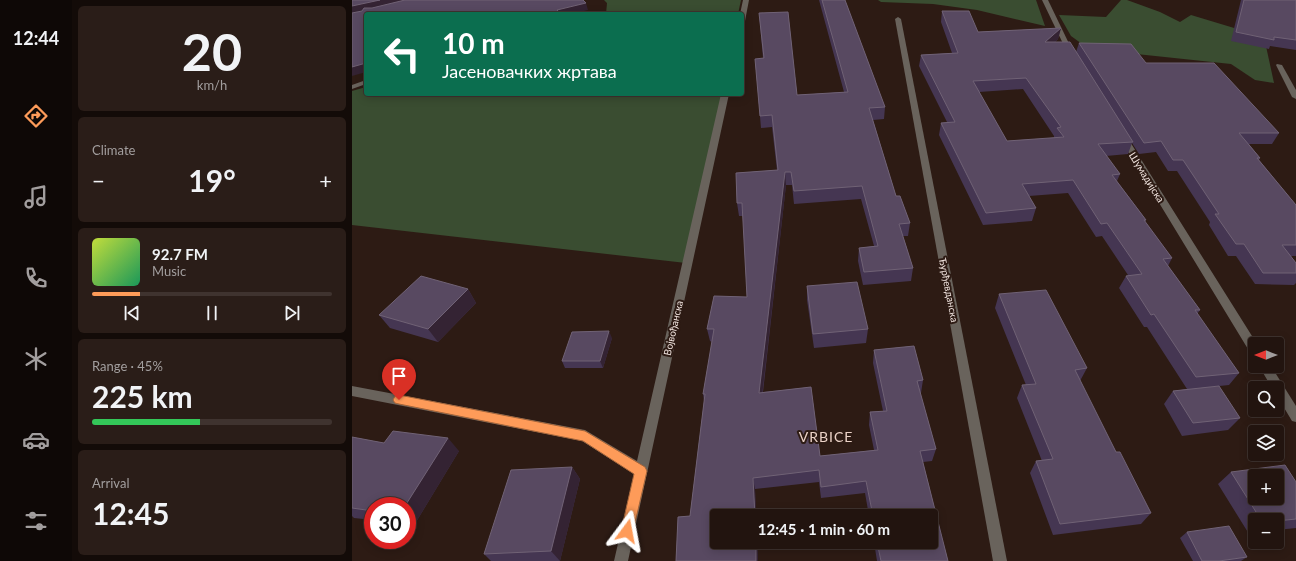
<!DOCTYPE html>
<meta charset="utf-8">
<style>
:root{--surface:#22140f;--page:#2a1d18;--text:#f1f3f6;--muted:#a29e9e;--line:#3f332f;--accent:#fe9b59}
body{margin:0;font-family:Lato,sans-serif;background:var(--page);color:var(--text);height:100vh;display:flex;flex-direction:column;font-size:15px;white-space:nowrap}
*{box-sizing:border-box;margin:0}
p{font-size:13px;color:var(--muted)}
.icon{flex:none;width:22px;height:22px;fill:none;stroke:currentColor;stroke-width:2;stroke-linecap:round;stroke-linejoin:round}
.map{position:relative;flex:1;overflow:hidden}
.panel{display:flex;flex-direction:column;gap:6px;padding:6px;background:#130b08;width:280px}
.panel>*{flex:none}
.top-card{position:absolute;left:12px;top:12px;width:380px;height:84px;border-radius:4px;box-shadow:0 2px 10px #0003,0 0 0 1px var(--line);background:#0b6e4f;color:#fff;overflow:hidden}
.needle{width:26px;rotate:270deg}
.controls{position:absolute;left:896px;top:337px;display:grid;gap:8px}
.controls a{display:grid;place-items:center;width:36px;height:36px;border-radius:4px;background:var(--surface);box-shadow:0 2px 10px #0003,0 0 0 1px var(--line);font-size:20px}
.speed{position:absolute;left:12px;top:497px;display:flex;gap:8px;font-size:20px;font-weight:700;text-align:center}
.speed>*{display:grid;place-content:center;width:52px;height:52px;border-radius:50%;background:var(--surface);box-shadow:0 2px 10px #0003,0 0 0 1px var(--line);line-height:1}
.speed .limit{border:6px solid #d22;background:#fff;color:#111}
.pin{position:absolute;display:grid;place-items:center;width:34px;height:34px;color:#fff;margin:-41px -17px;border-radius:50% 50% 50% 0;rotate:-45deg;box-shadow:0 0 4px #0007}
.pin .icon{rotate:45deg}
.me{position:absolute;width:44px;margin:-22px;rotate:13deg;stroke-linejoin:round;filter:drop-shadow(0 0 3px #0008)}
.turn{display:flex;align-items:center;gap:14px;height:84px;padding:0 12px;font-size:18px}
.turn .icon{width:52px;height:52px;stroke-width:2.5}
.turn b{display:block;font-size:28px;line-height:34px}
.big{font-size:30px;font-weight:700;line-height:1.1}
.panel .card{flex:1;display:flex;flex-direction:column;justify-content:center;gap:6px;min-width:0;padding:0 14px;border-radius:6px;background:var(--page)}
.panel .dial{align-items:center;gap:0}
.dial b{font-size:52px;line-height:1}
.song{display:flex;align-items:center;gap:12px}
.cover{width:48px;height:48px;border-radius:6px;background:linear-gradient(135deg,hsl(70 70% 55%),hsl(150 70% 35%))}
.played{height:4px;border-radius:2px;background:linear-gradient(90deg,var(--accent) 20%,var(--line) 20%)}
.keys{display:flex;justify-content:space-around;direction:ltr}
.heat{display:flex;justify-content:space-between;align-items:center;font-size:22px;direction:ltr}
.charge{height:6px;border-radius:3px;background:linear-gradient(90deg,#34c759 45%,var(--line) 0)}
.trip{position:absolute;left:358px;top:509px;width:228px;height:40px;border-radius:4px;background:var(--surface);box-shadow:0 2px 10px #0003,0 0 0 1px var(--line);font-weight:700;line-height:40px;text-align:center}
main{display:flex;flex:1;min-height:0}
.tabs{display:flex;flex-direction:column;width:72px;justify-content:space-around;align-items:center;background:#0e0806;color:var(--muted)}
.tabs .icon{width:28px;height:28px}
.tabs .selected{color:var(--accent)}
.tabs b{font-size:18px;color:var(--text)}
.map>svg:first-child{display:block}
.green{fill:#3a4d31}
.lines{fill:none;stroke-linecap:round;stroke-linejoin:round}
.minor{fill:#69635c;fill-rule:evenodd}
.wall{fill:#453652;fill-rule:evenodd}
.shaded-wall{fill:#342333}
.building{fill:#584961;stroke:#706275;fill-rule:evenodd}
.route{fill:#fe9b59;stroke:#a5653a}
.labels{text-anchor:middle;stroke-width:4;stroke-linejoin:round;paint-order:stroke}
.street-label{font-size:10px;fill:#f3e6e1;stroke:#2d1b14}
.near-quarter-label{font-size:14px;letter-spacing:1px;fill:#ebd2c7;stroke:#2d1b14}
</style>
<main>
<nav class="tabs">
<b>12:44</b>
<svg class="icon selected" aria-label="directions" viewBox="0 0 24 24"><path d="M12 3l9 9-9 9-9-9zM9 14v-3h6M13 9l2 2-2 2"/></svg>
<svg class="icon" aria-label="music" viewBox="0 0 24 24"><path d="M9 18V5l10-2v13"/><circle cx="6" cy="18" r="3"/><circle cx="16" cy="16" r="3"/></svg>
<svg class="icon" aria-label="phone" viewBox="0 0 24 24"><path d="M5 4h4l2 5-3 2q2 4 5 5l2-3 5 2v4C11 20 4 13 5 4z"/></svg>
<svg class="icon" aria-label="climate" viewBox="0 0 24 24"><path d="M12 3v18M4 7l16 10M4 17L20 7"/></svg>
<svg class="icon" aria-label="car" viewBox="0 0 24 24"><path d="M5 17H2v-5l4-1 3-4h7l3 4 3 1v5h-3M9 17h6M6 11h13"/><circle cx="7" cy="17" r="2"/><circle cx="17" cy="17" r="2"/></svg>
<svg class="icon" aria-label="filters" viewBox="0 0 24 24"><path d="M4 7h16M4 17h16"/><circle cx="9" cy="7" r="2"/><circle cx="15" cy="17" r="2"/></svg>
</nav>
<section class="panel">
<div class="card dial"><b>20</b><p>km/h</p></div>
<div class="card"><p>Climate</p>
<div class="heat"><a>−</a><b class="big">19°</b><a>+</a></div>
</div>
<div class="card">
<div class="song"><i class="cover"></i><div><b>92.7 FM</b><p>Music</p></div></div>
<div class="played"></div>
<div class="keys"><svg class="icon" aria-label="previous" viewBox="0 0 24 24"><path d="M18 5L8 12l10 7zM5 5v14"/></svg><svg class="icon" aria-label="pause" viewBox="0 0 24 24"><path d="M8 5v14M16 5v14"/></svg><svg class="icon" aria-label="next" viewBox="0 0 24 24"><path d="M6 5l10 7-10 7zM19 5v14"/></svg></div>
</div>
<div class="card"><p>Range · 45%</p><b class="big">225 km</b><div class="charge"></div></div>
<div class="card"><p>Arrival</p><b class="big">12:45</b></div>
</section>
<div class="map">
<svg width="944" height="561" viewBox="0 0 944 561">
<rect width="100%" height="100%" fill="#2d1b14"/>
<g class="green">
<path d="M252,0H389L386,14H254L255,3Z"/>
<path d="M526,0H684L693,26L625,10L581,4L529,2Z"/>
<path d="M769,0H775L808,12L828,22L839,15L912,37L922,83L903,80L879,64L737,49L719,36L707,15L754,17Z"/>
<path d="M14,87V94H370L334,263L0,225V91Z"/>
</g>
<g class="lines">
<g class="minor">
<path d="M391,0H397L393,21L390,23V14H388Z"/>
<path d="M690,0H696L722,54L721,55L716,54Z"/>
<path d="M546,17L549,19L655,561H641L543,19Z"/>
<path d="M925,64L930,65L944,90V99L940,97L924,65Z"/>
<path d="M14,80V84L0,89V85Z"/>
<path d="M369,94H377L276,561H262L282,474L230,441L0,396V386L233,430L285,461Z"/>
<path d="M768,135H771L775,137L905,344H903V355L899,354L767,137Z"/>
<path d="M907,366H919L944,406V422L940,421L925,396V388H920Z"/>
</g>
</g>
<g class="wall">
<path d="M467,0H493L533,107L532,119L521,120L544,196H548L558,223L556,236H551L561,268L559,281L511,285L506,261L507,248L522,246L509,199L442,204L440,185H434L411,392L459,387L468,456L522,450L517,425L518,412L531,411L521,363L522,350L562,346L571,380L569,393H568L584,449L580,461L571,462L596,561H525L522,542H579V516H517L513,493L469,498L467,482L403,489L404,516H365V542H405L406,561H324L326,517L338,516L352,401L351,394L360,342L358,341L355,329L362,296L395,297L391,216H387L385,203L384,173L425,170L420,127L409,128L403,59L411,58L407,13L436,12L445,95L492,92Z"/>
<path d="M889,0H944V50L918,46L917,49L879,41Z"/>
<path d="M590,11L626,32L709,28L706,39L703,42L724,52L727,43L794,63L927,133L920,144H897L908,158L907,160L944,205V256H939L944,263V283L942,285L903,284L884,256H876L857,225L858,222L825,171H816L804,152L787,154L780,143L776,154L754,156L768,174L765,181L794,220L793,222L820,258L816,266L848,310L845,314L887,373L877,385L858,387L888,418L876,430L830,436L812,404L821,391L835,389L795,327H792L767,288L774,276L776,275L750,236L744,237L716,193L677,196L684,208L680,221L631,225L587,135L589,123L595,122L567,66L569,55L600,53L589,22ZM671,89L702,136V138L655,141L627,92Z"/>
<path d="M455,286L516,329L514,343L462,348L455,300Z"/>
<path d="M116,289L124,303L86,342L38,328L27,315Z"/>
<path d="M647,294L735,368L728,381L764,452L799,513L789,524L701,535L678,473L684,461H690L665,398L670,385H674L643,308Z"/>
<path d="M260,338L251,368H213L210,361Z"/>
<path d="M0,437L32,443L107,451L61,527L55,526V506H21V520L2,518L0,516Z"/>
<path d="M220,467L228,479L208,561H139L132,554Z"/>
<path d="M879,472L944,482V528L925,530V520H903V533L897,534L866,484Z"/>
<path d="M835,532L895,557L889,561H841L828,538Z"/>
</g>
<g class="shaded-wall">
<path d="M28,0H61L0,14V6Z"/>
<path d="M234,3L236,10L220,14H201L205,10Z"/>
<path d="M709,28L706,39L690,53L693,42Z"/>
<path d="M14,63V72L0,76V67Z"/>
<path d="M433,172L434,185L409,405L407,393Z"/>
<path d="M116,289L124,303L86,342L76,329Z"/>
<path d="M257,331L260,338L251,368L248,361Z"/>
<path d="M96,438L107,451L61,527L55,522V506H53Z"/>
<path d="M220,467L228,479L208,561L199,551Z"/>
<path d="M401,478L403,489L404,516H403Z"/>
<path d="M404,542H405L406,561H404Z"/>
</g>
<g class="building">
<path d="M0,0H28L0,6Z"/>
<path d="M53,0H231L234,3L205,10L207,12L201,14H14V63L0,67V13L10,11L12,8H20Z"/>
<path d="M470,0H493L533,107L517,108L544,196H548L558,223L547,224L561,268L512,272L507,248L526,246L510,186L442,191L439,172H433L407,393L459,387L468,456L526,450L518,412L535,411L522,350L562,346L571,380L565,381L584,449L568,451L596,561H529L525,542H579V516H521L514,481L469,487L467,470L401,478L403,516H365V542H404V561H324L326,517L338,516L353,394H351L362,329H355L362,296L395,297L390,203H385L384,173L426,170L420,115L408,116L403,59L412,58L407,13L436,12L445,95L496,92Z"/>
<path d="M892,0H944V40L922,37V40L884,32Z"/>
<path d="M590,11H617L626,32L709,28L693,42H718L781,142L746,144L768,174L760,175L794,220H792L820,258L811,259L848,310H843L887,373L844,377L802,314L799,315L774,276L790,274L755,223L749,224L721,180L670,184L684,208L634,213L589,123L603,122L569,55L606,53ZM674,78L709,127L705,128L712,137L655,141L621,81Z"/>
<path d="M727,43L779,44L794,63H862L927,133H887L908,158H905L944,205V245H930L944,263V273H911L892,244H884L863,214H867L831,160H821L809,141L792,143Z"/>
<path d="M69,276L116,289L76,329L27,315Z"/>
<path d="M505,282L516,329L461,334L455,286Z"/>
<path d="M694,290L735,368L723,370L764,452H768L799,513L708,524L684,461L701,459L670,385L684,384L647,294Z"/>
<path d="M257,331L248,361H210L220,332Z"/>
<path d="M867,386L888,418L841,423L821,391Z"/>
<path d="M41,431L96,438L53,506H21V511L0,508V437L32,443Z"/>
<path d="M933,465L944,482V519L925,521V520H909L879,472ZM903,476H925V498H903Z"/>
<path d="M220,467L199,551L132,554L159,470Z"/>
<path d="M877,526L895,557L867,561H850L835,532Z"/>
</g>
<path class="route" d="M47,395L233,431L293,467L295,471L280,536L275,537L271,536L269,531L282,474L231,441L47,404L43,403L41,400L43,396Z"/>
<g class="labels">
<g class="street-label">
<text transform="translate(795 177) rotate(58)" y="4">Шумадијска</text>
<text transform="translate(597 290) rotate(79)" y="4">Ђурђевданска</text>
<text transform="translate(321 328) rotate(-77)" y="4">Војвођанска</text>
</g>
<g class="near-quarter-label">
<text x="474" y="442">VRBICE</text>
</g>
</g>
</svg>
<div class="controls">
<a><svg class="needle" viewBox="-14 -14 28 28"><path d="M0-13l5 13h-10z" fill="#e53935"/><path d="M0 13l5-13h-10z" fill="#a29e9e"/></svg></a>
<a><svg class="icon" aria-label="search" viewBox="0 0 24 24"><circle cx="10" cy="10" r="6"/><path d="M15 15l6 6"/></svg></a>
<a><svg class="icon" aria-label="layers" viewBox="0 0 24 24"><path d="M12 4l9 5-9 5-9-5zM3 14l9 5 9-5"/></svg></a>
<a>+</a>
<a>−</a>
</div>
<div class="speed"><div class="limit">30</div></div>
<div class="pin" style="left:47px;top:400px;background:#d93025"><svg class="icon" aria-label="arrive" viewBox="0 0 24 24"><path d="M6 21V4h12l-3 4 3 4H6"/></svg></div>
<svg class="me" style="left:275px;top:531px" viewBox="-20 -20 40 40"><path d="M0-17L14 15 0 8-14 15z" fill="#fe9b59" stroke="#fff" stroke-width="4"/></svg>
<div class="trip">12:45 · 1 min · 60 m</div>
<div class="top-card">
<div class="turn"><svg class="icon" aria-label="left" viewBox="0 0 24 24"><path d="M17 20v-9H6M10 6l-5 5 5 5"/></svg><div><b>10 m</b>Јасеновачких жртава</div></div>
</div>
</div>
</main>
